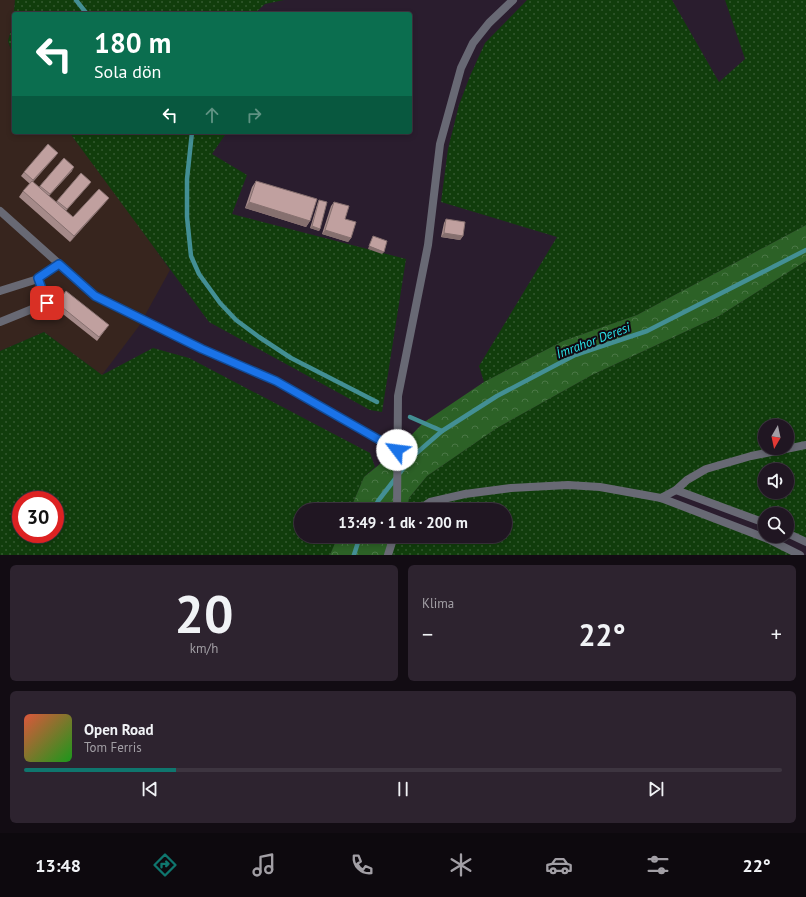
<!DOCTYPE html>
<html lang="tr">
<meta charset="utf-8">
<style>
:root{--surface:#201622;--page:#2d232f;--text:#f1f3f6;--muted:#a29fa5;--line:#3d3540;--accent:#0f766e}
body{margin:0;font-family:"PT Sans",sans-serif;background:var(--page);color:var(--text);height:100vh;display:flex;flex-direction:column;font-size:15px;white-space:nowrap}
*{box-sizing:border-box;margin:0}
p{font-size:13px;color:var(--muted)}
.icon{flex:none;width:22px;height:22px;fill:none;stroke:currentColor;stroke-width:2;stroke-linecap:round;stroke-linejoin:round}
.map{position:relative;height:555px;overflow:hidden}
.panel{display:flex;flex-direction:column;gap:10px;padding:10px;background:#120c13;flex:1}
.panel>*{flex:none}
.top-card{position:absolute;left:12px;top:12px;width:400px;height:122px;border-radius:4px;box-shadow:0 2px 6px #0003,0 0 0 1px var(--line);background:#0b6e4f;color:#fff;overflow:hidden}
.needle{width:26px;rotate:189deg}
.controls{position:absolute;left:758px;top:419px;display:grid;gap:8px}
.controls a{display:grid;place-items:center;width:36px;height:36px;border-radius:50%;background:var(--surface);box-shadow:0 2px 6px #0003,0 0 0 1px var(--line);font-size:20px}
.speed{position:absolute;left:12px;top:491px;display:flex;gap:8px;font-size:20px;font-weight:700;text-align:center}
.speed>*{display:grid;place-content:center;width:52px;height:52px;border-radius:50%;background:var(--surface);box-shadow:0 2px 6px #0003,0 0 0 1px var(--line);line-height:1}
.speed .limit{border:6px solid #d22;background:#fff;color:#111}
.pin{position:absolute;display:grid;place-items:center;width:34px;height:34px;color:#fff;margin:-17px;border-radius:8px;box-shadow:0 2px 6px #0006}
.me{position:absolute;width:44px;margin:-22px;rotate:300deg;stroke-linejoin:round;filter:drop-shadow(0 0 3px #0008)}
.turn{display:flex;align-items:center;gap:14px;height:84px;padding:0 16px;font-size:18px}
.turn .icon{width:52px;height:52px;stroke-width:2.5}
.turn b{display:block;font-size:28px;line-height:34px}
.lanes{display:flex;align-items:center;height:38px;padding:0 16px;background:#0003;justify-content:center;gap:20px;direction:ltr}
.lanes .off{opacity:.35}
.big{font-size:30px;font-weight:800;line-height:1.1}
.panel .card{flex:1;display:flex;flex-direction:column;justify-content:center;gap:6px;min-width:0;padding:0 14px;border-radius:6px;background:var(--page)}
.panel .dial{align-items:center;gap:0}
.dial b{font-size:52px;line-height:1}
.song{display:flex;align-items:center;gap:12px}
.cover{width:48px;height:48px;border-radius:6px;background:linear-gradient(135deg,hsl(10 70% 55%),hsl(120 70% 35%))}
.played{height:4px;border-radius:2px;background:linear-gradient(90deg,var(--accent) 20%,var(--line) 20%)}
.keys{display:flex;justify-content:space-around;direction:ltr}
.heat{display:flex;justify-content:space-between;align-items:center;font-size:22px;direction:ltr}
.panel .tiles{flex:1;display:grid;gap:10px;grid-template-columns:1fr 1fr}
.card:last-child{grid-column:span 2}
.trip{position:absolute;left:294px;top:503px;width:218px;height:40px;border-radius:20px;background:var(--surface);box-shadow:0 2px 6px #0003,0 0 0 1px var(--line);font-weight:800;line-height:40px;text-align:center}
.tab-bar{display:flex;height:64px;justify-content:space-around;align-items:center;background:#0d090e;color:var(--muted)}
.tab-bar .icon{width:28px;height:28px}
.tab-bar .on{color:var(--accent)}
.tab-bar b{font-size:18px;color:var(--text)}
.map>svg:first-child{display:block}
.industrial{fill:#37251e}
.grass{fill:url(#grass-dots);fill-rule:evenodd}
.forest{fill:url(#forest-crowns)}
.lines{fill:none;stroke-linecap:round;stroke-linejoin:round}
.stream{stroke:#438f94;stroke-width:4.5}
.minor{stroke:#686974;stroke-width:8}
.tertiary{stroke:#686974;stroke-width:8}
.wall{fill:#a58a89}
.shaded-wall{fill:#86706f}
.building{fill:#c0a09f;stroke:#86706f}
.route-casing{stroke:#114b97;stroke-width:10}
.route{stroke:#1a73e8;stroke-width:7}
.labels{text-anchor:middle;stroke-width:4;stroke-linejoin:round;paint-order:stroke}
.water-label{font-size:13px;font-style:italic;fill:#29e4e8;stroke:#100911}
</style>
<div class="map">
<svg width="806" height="555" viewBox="0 0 806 555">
<defs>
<pattern id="grass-dots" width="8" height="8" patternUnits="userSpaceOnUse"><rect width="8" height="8" fill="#113d0c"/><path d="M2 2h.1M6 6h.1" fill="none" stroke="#33582f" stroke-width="1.8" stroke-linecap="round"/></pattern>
<pattern id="forest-crowns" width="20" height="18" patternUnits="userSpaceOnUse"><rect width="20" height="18" fill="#2c6126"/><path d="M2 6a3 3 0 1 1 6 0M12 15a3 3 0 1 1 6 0" fill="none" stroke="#4a7745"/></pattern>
</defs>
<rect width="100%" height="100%" fill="#2a1d2e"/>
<path class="industrial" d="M0,0H15L13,23L8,41L14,59V132H69L119,198L170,270L139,326L102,375L44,332L0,351Z"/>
<g class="grass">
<path d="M15,0H284L265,4L254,14H14V59L8,41L13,23Z"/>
<path d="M527,0H672L719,82L745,59L725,0H806V225L637,315L563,341L484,382L479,366L557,237L441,202L448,149L459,105L470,76L485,43Z"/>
<path d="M69,132H227L212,154L247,175L232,214L406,259L382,412L370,410L209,322Z"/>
<path d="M806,261V542L787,533V514H765V523L676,490L662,498L800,555H388L394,536H505V510H407L409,498L427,476L497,428L592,375L719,316ZM765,426H787V448H765ZM765,470H787V492H765Z"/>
<path d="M44,332L102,375L153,348L189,358L370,453L375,467L364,477L350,510H301V536H338L330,555H0V351ZM21,500H55V534H21Z"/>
</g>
<g class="forest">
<path d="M806,225V261L719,316L592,375L497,428L427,476L409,498L407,510H350L364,477L397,450L423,423L484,382L563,341L637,315Z"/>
<path d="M338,536H394L388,555H330Z"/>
</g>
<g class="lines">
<g class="stream">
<path d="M76,0L87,14"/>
<path d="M192,132L187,179V217L191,256L199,274L220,303L236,320L259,337L291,358L377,402"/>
<path d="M410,417L442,431"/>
<path d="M373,510L378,501L412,457L442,431L497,396L575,355L647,331L806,250"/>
<path d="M354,555L360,536"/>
</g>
<g class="minor">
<path d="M0,211L95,296L202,349L276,381L397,450"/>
<path d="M0,291L38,279L59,264"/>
<path d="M0,322L47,303L38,279"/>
<path d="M676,490L687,480L706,469L751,456L806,445"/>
</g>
<g class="tertiary">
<path d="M661,498L676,490L765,523"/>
<path d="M397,510L398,396L428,245L440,144L461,68L473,43L489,23L513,0"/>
<path d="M418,510L430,502L465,494L511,488L568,485L600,487L661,498L768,539L800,555"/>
<path d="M787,533L806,542"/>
<path d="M388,555L394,536"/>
</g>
</g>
<g class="wall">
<path d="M58,153L33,182L39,187L64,158L72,171L49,196L56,202L81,173L91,182L66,211L73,217L105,203L70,242L19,197L23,191L30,184L21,176L24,172Z"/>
<path d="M256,181L310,221L306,227L245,208L252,187Z"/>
<path d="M319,200L320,229L319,231L310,228L318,202Z"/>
<path d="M334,202L345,219L351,238L348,242L322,234L331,206Z"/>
<path d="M446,219L463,236L460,240L441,237L444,223Z"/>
<path d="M57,303L106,329L97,341L54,307Z"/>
</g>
<g class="shaded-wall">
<path d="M58,153L55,157L31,184L33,180Z"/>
<path d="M74,167L72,171L47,198L50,194Z"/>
<path d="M91,182L88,186L64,213L67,209Z"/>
<path d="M109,198L105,203L70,242L74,236Z"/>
<path d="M249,202L310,221L306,227L245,208Z"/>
<path d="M312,226L320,229L319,231L310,228Z"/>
<path d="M325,230L351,238L348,242L322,234Z"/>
<path d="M444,233L463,236L460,240L441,237Z"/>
<path d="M369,246L384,252L382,254L368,249Z"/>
</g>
<g class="building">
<path d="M48,144L58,153L33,180L24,172Z"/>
<path d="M64,158L74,167L50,194L40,186Z"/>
<path d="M81,173L91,182L67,209L57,201Z"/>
<path d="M32,181L73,217L99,189L109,198L74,236L23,191Z"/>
<path d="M256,181L317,199L310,221L249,202Z"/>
<path d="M319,200L327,202L320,229L312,226Z"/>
<path d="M334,202L349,206L345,219L356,222L351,238L325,230Z"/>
<path d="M446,219L465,222L463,236L444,233Z"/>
<path d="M373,236L387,241L384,252L369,246Z"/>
<path d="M66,291L109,325L99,337L57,303Z"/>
</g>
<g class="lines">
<g class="route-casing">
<path id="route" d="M47,303L38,278L59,264L95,296L202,349L276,381L397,450"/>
</g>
<use href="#route" class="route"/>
</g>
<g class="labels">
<g class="water-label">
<text transform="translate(593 340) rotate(-21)" y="5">İmrahor Deresi</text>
</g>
</g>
</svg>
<div class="controls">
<a><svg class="needle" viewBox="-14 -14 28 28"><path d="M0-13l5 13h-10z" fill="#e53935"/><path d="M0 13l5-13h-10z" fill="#a29fa5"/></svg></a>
<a><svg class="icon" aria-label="sound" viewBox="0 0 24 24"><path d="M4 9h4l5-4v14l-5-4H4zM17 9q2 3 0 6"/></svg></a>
<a><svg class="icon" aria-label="search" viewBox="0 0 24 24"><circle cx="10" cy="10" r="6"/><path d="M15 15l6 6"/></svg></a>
</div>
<div class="speed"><div class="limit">30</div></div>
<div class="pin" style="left:47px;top:303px;background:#d93025"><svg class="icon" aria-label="arrive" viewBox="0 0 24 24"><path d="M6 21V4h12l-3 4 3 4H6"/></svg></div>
<svg class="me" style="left:397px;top:450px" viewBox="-20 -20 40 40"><circle r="19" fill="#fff"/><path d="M0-13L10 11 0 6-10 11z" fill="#1a73e8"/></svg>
<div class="trip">13:49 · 1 dk · 200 m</div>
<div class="top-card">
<div class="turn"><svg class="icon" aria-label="left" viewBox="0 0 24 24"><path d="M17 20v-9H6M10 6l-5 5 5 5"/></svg><div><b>180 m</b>Sola dön</div></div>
<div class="lanes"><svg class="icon" aria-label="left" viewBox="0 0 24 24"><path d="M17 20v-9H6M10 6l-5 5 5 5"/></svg><svg class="icon off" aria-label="ahead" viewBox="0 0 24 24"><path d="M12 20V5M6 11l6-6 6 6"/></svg><svg class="icon off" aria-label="right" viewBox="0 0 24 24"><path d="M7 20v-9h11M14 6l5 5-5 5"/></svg></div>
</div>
</div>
<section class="panel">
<div class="tiles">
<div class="card dial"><b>20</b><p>km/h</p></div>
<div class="card"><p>Klima</p>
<div class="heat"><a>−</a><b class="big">22°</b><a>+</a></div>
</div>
<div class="card">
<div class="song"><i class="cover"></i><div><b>Open Road</b><p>Tom Ferris</p></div></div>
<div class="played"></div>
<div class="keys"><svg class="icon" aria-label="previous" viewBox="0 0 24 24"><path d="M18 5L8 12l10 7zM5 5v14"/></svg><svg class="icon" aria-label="pause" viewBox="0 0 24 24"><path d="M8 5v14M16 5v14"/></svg><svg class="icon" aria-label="next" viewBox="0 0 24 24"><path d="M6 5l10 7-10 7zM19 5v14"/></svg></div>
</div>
</div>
</section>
<nav class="tab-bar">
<b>13:48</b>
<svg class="icon on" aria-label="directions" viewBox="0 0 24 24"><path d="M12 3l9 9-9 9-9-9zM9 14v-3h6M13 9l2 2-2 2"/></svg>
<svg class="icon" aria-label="music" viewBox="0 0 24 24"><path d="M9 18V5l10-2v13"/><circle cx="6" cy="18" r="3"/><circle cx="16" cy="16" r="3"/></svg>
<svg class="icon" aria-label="phone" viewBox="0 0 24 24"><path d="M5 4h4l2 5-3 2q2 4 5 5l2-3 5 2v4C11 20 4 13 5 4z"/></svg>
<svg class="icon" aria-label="climate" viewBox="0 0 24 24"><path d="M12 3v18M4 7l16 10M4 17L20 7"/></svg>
<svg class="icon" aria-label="car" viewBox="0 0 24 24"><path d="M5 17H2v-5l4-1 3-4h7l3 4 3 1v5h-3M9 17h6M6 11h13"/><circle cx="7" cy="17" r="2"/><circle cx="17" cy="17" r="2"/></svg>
<svg class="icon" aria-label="filters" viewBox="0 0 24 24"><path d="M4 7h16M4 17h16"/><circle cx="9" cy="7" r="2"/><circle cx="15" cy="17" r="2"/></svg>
<b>22°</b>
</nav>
